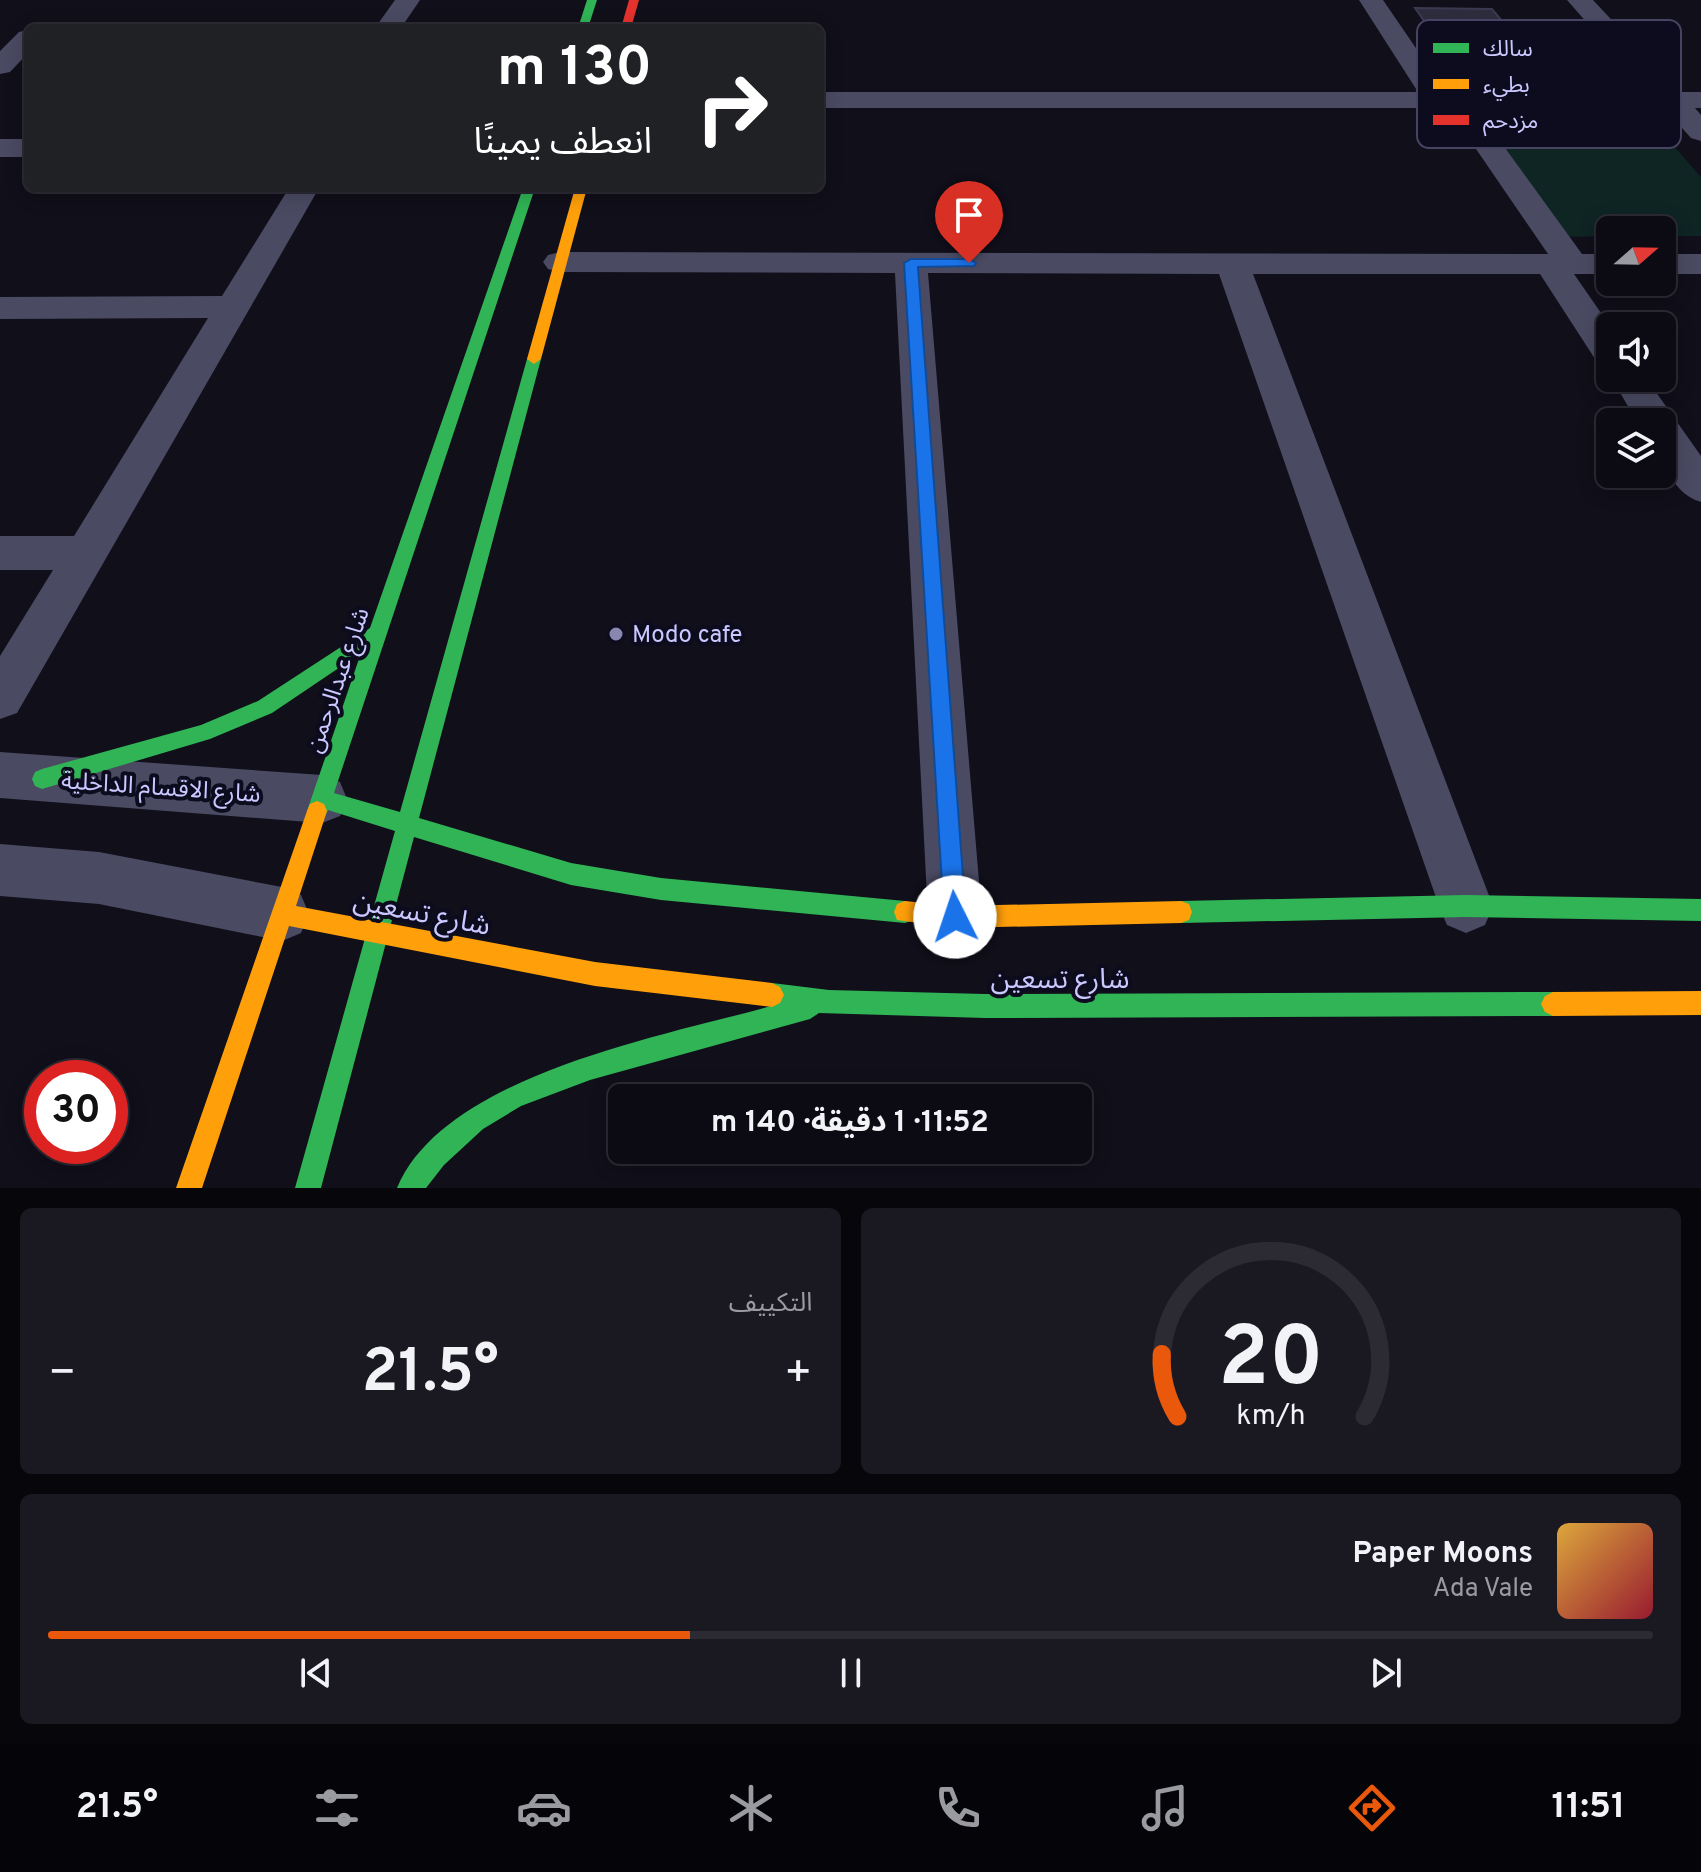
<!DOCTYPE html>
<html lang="ar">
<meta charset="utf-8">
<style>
:root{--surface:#0c0b14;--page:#1a1922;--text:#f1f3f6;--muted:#9a9ba0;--line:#2c2b34;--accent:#ea580c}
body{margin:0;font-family:Overpass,"Noto Sans Arabic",sans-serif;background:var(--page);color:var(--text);direction:rtl;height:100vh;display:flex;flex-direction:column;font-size:30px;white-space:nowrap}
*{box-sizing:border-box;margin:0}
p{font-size:26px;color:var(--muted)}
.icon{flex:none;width:44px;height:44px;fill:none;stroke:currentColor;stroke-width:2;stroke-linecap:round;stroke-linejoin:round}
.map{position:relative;height:1188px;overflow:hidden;direction:ltr}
.panel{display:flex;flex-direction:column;gap:20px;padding:20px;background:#07060b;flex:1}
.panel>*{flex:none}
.banner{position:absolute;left:24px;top:24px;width:800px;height:168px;border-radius:12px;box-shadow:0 4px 20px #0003,0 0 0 2px var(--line);direction:rtl;background:#202124;color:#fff;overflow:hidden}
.needle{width:52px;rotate:70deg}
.buttons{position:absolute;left:1596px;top:216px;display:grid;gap:16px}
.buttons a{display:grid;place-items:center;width:80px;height:80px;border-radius:12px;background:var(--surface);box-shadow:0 4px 20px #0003,0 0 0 2px var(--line);font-size:40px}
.speed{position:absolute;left:24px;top:1060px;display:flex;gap:16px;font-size:40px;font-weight:700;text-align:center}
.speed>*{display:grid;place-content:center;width:104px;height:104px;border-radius:50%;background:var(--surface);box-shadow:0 4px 20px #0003,0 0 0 2px var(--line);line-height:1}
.speed .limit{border:12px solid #d22;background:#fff;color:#111}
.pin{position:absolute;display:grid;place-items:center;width:68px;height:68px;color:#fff;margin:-82px -34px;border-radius:50% 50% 50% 0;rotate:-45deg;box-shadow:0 0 8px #0007}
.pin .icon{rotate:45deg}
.me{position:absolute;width:88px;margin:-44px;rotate:356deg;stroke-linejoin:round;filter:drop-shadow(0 0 6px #0008)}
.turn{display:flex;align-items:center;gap:28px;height:168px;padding:0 40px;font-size:36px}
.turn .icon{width:104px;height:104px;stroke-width:2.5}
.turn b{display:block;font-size:56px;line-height:68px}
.big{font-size:60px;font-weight:700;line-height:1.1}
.panel .tile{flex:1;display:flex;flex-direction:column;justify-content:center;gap:12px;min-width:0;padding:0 28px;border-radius:12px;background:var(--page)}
.panel .dial{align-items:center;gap:0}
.dial svg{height:208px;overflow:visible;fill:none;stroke:var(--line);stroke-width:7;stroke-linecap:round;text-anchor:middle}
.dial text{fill:var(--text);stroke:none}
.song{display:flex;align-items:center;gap:24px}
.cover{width:96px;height:96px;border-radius:12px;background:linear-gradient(135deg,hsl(40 70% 55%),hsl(350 70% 35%))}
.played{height:8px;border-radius:4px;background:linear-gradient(90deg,var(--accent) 40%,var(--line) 40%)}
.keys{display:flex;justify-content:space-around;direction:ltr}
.heat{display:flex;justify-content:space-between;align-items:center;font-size:44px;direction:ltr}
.panel .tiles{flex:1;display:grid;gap:20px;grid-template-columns:1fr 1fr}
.tile:last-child{grid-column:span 2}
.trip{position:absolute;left:608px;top:1084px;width:484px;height:80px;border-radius:12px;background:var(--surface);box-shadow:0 4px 20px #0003,0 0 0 2px var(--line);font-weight:700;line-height:80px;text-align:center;direction:rtl}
.dock{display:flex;height:128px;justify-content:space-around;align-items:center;background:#050408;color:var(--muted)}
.dock .icon{width:56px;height:56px}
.dock .active{color:var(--accent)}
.dock b{font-size:36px;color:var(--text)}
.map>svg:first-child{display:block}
.green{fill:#0e2524}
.building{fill:#2d2c3d;stroke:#3b394f;stroke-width:2}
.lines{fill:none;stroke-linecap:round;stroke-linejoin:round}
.street{fill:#4a4a63;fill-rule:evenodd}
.fast{fill:#30b455;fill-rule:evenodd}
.slow{fill:#ff9f0a;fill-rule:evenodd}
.jam{fill:#e5322d;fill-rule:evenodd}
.route{fill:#1a73e8;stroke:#114b97;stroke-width:2}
.poi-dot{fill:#8987af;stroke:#0d0b1e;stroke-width:3}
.labels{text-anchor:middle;stroke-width:8;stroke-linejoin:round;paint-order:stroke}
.poi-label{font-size:24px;fill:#cac8ff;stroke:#0d0b1e;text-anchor:start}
.street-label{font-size:24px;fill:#cac8ff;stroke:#0d0b1e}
.near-street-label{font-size:28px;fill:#cac8ff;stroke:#0d0b1e}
.key{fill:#0d0b1e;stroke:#464462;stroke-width:2}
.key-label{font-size:22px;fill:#cac8ff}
</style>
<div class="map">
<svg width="1701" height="1188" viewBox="0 0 1701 1188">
<rect width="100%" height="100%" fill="#100f1a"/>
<path class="green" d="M1476,111L1644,112L1701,177V236H1662V230H1610V236L1564,237Z"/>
<path class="building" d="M1415,8L1492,9L1522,45H1441Z"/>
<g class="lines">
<g class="street">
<path d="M395,0H420L401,28H375Z"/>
<path d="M1359,0H1383L1446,92H1648L1567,0H1593L1679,92H1701V108H1695L1701,115V141L1691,138L1664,108H1476L1582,254H1610V274H1574L1610,326V365L1597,362L1540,274H1253L1493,906L1485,925L1466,933L1447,925L1439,906L1219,274L928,273L982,917L974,936L955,944L936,936L928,917L895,273L560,272L548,269L543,262L548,255L560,252L1548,254L1448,108H820V92H1418Z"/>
<path d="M28,30V53L10,72L0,74V51L19,32Z"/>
<rect x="0" y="139" width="28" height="18"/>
<path d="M289,188H319L17,713L0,719V656L53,570H0V536H74L208,318L0,319V297L222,296Z"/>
<rect x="1662" y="254" width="39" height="20"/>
<path d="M1610,375L1646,378L1701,456V502C1666,491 1662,454 1662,422H1637Z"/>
<path d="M0,752L322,775L340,782L347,799L340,816L322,823L0,798Z"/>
<path d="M0,844L99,852L282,887L301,895L309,914L301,933L282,941L99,904L0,896Z"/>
</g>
<g class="fast">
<path d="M587,0H597L588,28H578Z"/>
<path d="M523,188H535L334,793L400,812L527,359L534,354L541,359L419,818L571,863L661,878L905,901L913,904L916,912L913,920L905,923L661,900L571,885L414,837L321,1188H295L395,831L328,810L324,818L317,821L310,818L307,811L361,653L272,713L210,739L42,789L35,786L32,779L35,772L42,769L201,725L258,701L370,628Z"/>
<path d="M1466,895L1701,899V921L1466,917L1181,923L1173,920L1170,912L1173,904L1181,901Z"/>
<path d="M772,983L829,990L985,994L1553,992L1561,996L1565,1004L1561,1012L1553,1016L985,1018L819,1013L810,1019L590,1080L521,1106L483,1129L444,1165L426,1188H397C444,1075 664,1036 771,1006L764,1003L760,995L764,987Z"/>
</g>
<g class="slow">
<path d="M575,188H587L541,359L534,364L527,359Z"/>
<path d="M317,801L324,804L327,811L296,906L595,962L772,983L780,987L784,995L780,1003L772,1007L595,986L289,926L202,1188H176L307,811L310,804Z"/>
<path d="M905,901L955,906L1181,901L1189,904L1192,912L1189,920L1181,923L955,928L897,920L894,912L897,904Z"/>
<path d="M1701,991V1015L1553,1016L1545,1012L1541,1004L1545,996L1553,992Z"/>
</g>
<path class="jam" d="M629,0H639L631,28H621Z"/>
</g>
<path class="route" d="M969,259L976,263L974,266L918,267L966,917L963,925L955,929L947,925L944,917L904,263L911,259Z"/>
<circle class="poi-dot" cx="616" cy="634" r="8"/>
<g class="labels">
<g class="poi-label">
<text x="632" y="642">Modo cafe</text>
</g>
<g class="street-label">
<text transform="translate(337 680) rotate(-71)" y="8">شارع عبدالرحمن</text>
<text transform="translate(161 787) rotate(4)" y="8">شارع الاقسام الداخلية</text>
</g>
<g class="near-street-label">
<text transform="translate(422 912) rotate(11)" y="10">شارع تسعين</text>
<text x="1060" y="988">شارع تسعين</text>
</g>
</g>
<rect x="1417" y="20" width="264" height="128" rx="12" class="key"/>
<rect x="1433" y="43" width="36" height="10" fill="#30b455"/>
<rect x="1433" y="79" width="36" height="10" fill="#ff9f0a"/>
<rect x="1433" y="115" width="36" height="10" fill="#e5322d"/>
<g class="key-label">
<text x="1483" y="56">سالك</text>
<text x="1483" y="92">بطيء</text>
<text x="1483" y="128">مزدحم</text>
</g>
</svg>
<div class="buttons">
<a><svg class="needle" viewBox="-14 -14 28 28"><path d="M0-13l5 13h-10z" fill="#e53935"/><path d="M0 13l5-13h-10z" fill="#9a9ba0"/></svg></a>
<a><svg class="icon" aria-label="sound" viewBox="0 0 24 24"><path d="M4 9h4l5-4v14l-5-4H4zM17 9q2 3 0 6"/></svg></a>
<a><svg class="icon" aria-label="layers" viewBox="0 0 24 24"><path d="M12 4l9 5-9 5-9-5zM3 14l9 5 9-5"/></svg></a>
</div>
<div class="speed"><div class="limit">30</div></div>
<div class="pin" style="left:969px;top:263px;background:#d93025"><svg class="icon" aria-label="arrive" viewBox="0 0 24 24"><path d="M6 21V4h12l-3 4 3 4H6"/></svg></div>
<svg class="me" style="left:955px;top:917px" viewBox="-20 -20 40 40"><circle r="19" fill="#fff"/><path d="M0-13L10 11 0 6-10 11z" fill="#1a73e8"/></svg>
<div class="trip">11:52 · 1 دقيقة · 140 m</div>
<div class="banner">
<div class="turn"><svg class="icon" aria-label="right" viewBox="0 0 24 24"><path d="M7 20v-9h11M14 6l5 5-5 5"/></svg><div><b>130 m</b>انعطف يمينًا</div></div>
</div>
</div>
<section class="panel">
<div class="tiles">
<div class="tile dial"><svg viewBox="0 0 100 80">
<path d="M14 69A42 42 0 1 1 86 69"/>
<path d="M14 69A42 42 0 0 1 8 45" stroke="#ea580c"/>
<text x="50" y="56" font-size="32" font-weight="700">20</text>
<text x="50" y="72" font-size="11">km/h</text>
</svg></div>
<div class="tile"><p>التكييف</p>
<div class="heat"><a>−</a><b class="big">21.5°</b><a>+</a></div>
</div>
<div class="tile">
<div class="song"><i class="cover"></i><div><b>Paper Moons</b><p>Ada Vale</p></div></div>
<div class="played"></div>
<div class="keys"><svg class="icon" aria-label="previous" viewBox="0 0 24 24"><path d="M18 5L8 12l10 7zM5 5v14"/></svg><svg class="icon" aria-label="pause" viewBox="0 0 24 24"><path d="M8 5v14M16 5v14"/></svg><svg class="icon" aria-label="next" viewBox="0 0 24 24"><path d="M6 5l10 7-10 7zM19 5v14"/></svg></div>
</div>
</div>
</section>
<nav class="dock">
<b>11:51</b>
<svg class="icon active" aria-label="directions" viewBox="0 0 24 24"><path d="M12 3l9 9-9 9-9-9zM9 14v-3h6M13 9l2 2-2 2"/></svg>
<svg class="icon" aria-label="music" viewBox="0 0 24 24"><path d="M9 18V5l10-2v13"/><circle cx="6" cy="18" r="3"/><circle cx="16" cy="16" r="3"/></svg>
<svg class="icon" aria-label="phone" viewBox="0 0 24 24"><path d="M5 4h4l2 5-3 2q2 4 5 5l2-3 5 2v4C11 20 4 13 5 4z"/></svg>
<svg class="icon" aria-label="climate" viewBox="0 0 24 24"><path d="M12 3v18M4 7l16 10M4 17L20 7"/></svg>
<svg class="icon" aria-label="car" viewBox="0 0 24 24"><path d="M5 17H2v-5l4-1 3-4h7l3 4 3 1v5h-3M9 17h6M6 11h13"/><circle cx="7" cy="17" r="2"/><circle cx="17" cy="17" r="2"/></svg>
<svg class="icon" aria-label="filters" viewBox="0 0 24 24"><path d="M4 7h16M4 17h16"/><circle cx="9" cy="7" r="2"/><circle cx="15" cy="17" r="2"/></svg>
<b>21.5°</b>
</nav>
